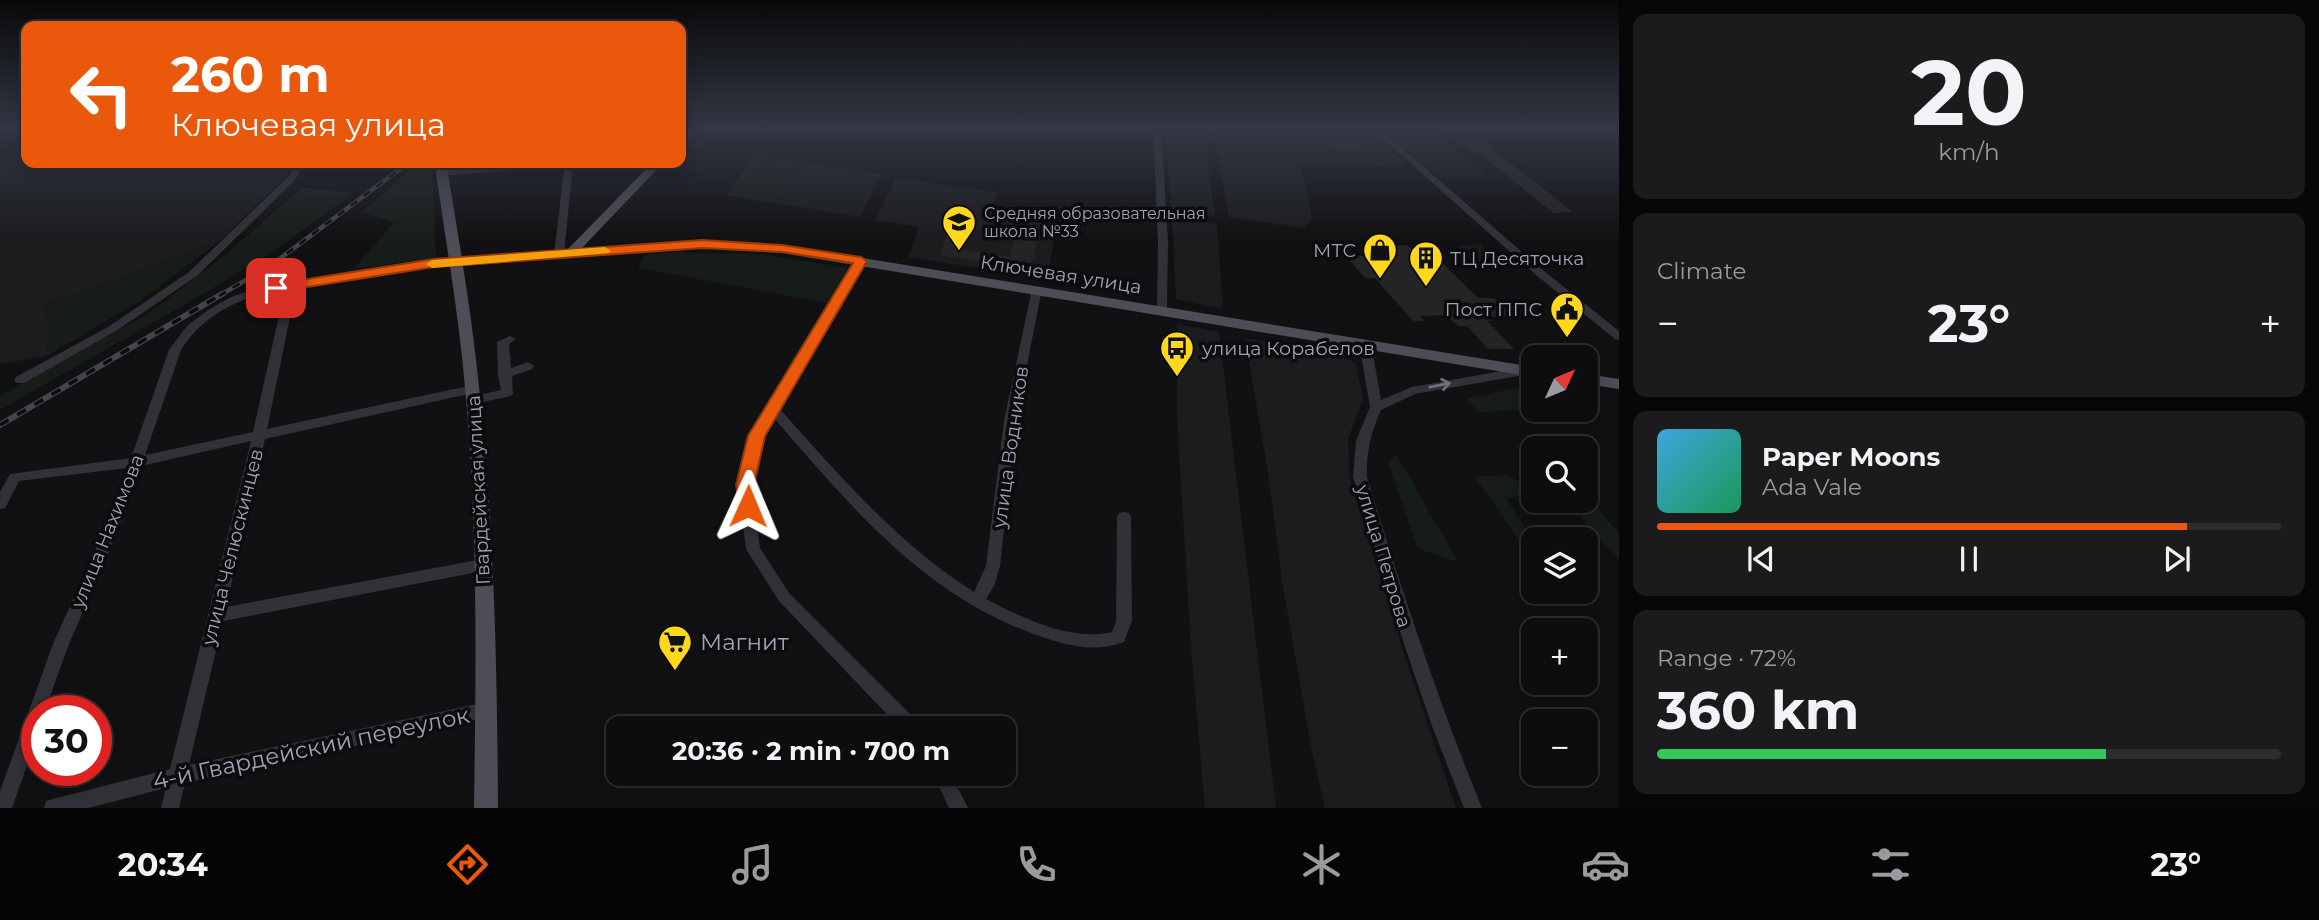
<!DOCTYPE html>
<meta charset="utf-8">
<style>
:root{--surface:#0d0c0e;--page:#1b1a1c;--text:#f1f3f6;--muted:#9a9b9e;--line:#2d2c2e;--accent:#ea580c}
body{margin:0;font-family:Montserrat,sans-serif;background:var(--page);color:var(--text);height:100vh;display:flex;flex-direction:column;font-size:26px;white-space:nowrap}
*{box-sizing:border-box;margin:0}
p{font-size:23px;color:var(--muted)}
.icon{flex:none;width:38px;height:38px;fill:none;stroke:currentColor;stroke-width:2;stroke-linecap:round;stroke-linejoin:round}
.map{position:relative;flex:1;overflow:hidden}
.panel{display:flex;flex-direction:column;gap:14px;padding:14px;background:#070708;width:700px}
.panel>*{flex:none}
.top-card{position:absolute;left:21px;top:21px;width:665px;height:147px;border-radius:14px;box-shadow:0 4px 18px #0003,0 0 0 2px var(--line);background:#ea580c;color:#fff;overflow:hidden}
.needle{width:46px;rotate:46deg}
.fabs{position:absolute;left:1521px;top:345px;display:grid;gap:14px}
.fabs a{display:grid;place-items:center;width:77px;height:77px;border-radius:14px;background:var(--surface);box-shadow:0 4px 18px #0003,0 0 0 2px var(--line);font-size:35px}
.speed{position:absolute;left:21px;top:695px;display:flex;gap:14px;font-size:35px;font-weight:700;text-align:center}
.speed>*{display:grid;place-content:center;width:91px;height:91px;border-radius:50%;background:var(--surface);box-shadow:0 4px 18px #0003,0 0 0 2px var(--line);line-height:1}
.speed .limit{border:10px solid #d22;background:#fff;color:#111}
.pin{position:absolute;display:grid;place-items:center;width:60px;height:60px;color:#fff;margin:-30px;border-radius:14px;box-shadow:0 4px 10px #0006}
.me{position:absolute;width:77px;margin:-38px;rotate:1deg;stroke-linejoin:round;filter:drop-shadow(0 0 5px #0008)}
.turn{display:flex;align-items:center;gap:24px;height:147px;padding:0 35px;font-size:32px}
.turn .icon{width:91px;height:91px;stroke-width:2.5}
.turn b{display:block;font-size:49px;line-height:60px}
.big{font-size:52px;font-weight:700;line-height:1.1}
.panel .widget{flex:1;display:flex;flex-direction:column;justify-content:center;gap:10px;min-width:0;padding:0 24px;border-radius:14px;background:var(--page)}
.panel .dial{align-items:center;gap:0}
.dial b{font-size:91px;line-height:1}
.song{display:flex;align-items:center;gap:21px}
.cover{width:84px;height:84px;border-radius:10px;background:linear-gradient(135deg,hsl(200 70% 55%),hsl(150 70% 35%))}
.played{height:7px;border-radius:4px;background:linear-gradient(90deg,var(--accent) 85%,var(--line) 85%)}
.keys{display:flex;justify-content:space-around;direction:ltr}
.heat{display:flex;justify-content:space-between;align-items:center;font-size:38px;direction:ltr}
.charge{height:10px;border-radius:5px;background:linear-gradient(90deg,#34c759 72%,var(--line) 0)}
.trip{position:absolute;left:606px;top:716px;width:410px;height:70px;border-radius:14px;background:var(--surface);box-shadow:0 4px 18px #0003,0 0 0 2px var(--line);font-weight:700;line-height:70px;text-align:center}
.dock{display:flex;height:112px;justify-content:space-around;align-items:center;background:#050506;color:var(--muted)}
.dock .icon{width:49px;height:49px}
.dock .current{color:var(--accent)}
.dock b{font-size:32px;color:var(--text)}
main{display:flex;flex:1;min-height:0}
.map>svg:first-child{display:block}
.built{fill:#1c1c1f}
.green{fill:#161d18}
.building{fill:#242326}
.lines{fill:none;stroke-linecap:round;stroke-linejoin:round}
.minor{fill:#313137;fill-rule:evenodd}
.major{fill:#4d4d56;fill-rule:evenodd}
.rail-far1-casing{stroke:#44454c;stroke-width:4.5}
.rail-casing{stroke:#44454c;stroke-width:6}
.rail-far1{stroke:#0c0b0d;stroke-width:2.5;stroke-dasharray:8;stroke-linecap:butt}
.rail{stroke:#0c0b0d;stroke-width:3.5;stroke-dasharray:10;stroke-linecap:butt}
.oneway{stroke:#6e707c}
.route{fill:#ea580c;stroke:#983908;stroke-width:2}
.slow{fill:#f59e0b}
.labels{text-anchor:middle;stroke-width:7;stroke-linejoin:round;paint-order:stroke}
.far-poi-label{font-size:16px;fill:#a0a3b4;stroke:#0c0b0d;text-anchor:start}
.poi-label{font-size:19px;fill:#a0a3b4;stroke:#0c0b0d;text-anchor:end}
.street-label{font-size:19px;fill:#a0a3b4;stroke:#0c0b0d}
.near-poi-label{font-size:23px;fill:#a0a3b4;stroke:#0c0b0d;text-anchor:start}
.near-street-label{font-size:23px;fill:#a0a3b4;stroke:#0c0b0d}
</style>
<main>
<div class="map">
<svg width="1619" height="808" viewBox="0 0 1619 808">
<rect width="100%" height="100%" fill="#111012"/>
<g class="built">
<path d="M1165,128H1203L1215,216L1171,211Z"/>
<path d="M1213,128H1364L1407,165L1302,167L1312,219L1304,228L1229,217Z"/>
<path d="M26,143V163H293L286,176L220,241L45,305L47,356L0,364V160Z"/>
<path d="M755,155L881,174L860,217L726,195Z"/>
<path d="M896,178L997,192L991,215L1057,225L1047,279L908,257L919,227L875,220Z"/>
<path d="M1172,216L1217,224L1223,309L1176,299Z"/>
<path d="M1177,324L1219,332L1276,808H1205L1191,648L1177,418Z"/>
<path d="M1245,338L1334,354L1356,363L1363,399L1348,439L1350,479L1405,657L1456,808H1325L1311,747L1282,581L1268,472Z"/>
</g>
<g class="green">
<path d="M1379,128H1425L1487,176L1440,178Z"/>
<path d="M758,159L807,166L784,201L733,193Z"/>
<path d="M418,163H430L432,170L436,258L354,269L394,222L362,212Z"/>
<path d="M302,188L354,193L274,251L198,297L0,410V396L146,315L215,263Z"/>
<path d="M220,241L140,301L47,356L44,305Z"/>
<path d="M1480,244L1506,268H1478L1457,246Z"/>
<path d="M677,252L763,254L848,268L827,303L638,268L644,255Z"/>
<path d="M1533,384V410H1536L1479,412L1466,399Z"/>
<path d="M1396,454L1458,562L1418,549L1388,463Z"/>
<path d="M1506,475L1533,488V495L1506,498L1533,539V560L1475,477Z"/>
<path d="M1586,493L1619,534V560L1567,501L1586,500Z"/>
</g>
<g class="building">
<path d="M1324,138H1351L1365,150H1338Z"/>
<path d="M1454,138H1478L1573,212L1553,213L1478,152H1471Z"/>
<path d="M948,231L963,234L958,249L1010,257L1014,238L1037,241L1031,270L940,255Z"/>
<path d="M1408,245L1418,257H1436L1478,298H1494L1513,316L1488,317L1492,321H1487L1514,349H1488L1467,326H1459L1445,315L1420,316L1425,321H1413L1375,278H1365L1346,256H1399L1389,246Z"/>
</g>
<g class="lines">
<g class="minor">
<path d="M1153,128H1161L1168,241L1167,310L1162,313L1157,310L1158,241Z"/>
<path d="M1371,128H1379L1544,271L1619,331V340L1615,339L1536,275Z"/>
<path d="M298,163H306L295,180L197,276L116,331L24,383H16L14,380L16,377L108,327L189,272L289,176Z"/>
<path d="M533,163H564L560,166L442,176L438,173L442,170Z"/>
<path d="M565,163H573L564,254L559,257L554,254Z"/>
<path d="M861,258L866,261L779,408C839,475 898,544 974,592L986,566L1004,421L1032,289L1037,286L1042,289L1016,421L1000,566L995,584L986,599C1023,618 1070,642 1112,632L1116,621L1117,517L1119,513L1124,512L1129,513L1131,517L1132,621L1124,642C1091,654 1062,644 1031,633C920,592 849,504 773,417L762,436L752,485L760,548L789,593L918,722L921,728H900L779,601L746,549L738,485L750,436L856,261Z"/>
<path d="M434,260H455L460,263L455,266H434L296,288L267,429L473,385L479,389L473,393L265,439L226,607L483,559L488,561L490,565L488,569L483,571L223,621L189,765L487,702L493,704L495,710L493,716L185,783L179,808H161L166,788L88,808H44L46,801L53,799L170,769L251,441L141,466L124,517L69,644L45,710H37V737L12,808H0V791L53,644L110,517L127,468L19,481L5,508L0,509V492L10,474L131,458L169,350L187,326L208,310L231,297L260,287ZM285,289L253,432L145,455L181,350C204,313 243,296 285,289Z"/>
<path d="M510,336L516,339L509,344L511,368L528,362L534,366L532,369L512,376L513,393L511,396L474,404L470,403L468,400L470,397L501,390L498,375L497,342Z"/>
<path d="M1365,340L1371,343L1381,400L1412,387L1524,367L1530,371L1524,375L1415,394L1381,410C1371,432 1366,453 1367,477C1401,589 1438,700 1482,808H1464L1432,726L1404,644L1353,477L1356,441L1370,407L1359,343Z"/>
<path d="M933,774H951L968,808H949Z"/>
</g>
<g class="major">
<path d="M687,128H697L685,142L681,143V134Z"/>
<path d="M438,163H448V173L462,259L566,251L652,163H663L581,249L702,240L782,245L1533,367V377L782,253L702,248L463,266C492,446 497,626 498,808H474C476,672 478,535 466,399C460,323 447,249 436,173Z"/>
<path d="M1586,374L1619,379V389L1586,384Z"/>
</g>
<g class="rail-far1-casing">
<path id="rail-far1" d="M219,296L274,263L408,163"/>
</g>
<g class="rail-casing">
<path id="rail" d="M0,425L222,294"/>
</g>
<use href="#rail-far1" class="rail-far1"/>
<use href="#rail" class="rail"/>
</g>
<defs><path id="oneway-shaft" d="M-6 0H5M1.5-3L5.5 0L1.5 3" fill="none" stroke-width="1.6" stroke-linecap="round" stroke-linejoin="round" transform="scale(1.75)"/></defs>
<use class="oneway" href="#oneway-shaft" transform="translate(1440 385) rotate(-11)"/>
<linearGradient id="sky" x2="0" y2="1"><stop stop-color="#09090a"/><stop offset="0.53" stop-color="#323744"/><stop offset="1" stop-color="#323744" stop-opacity="0"/></linearGradient>
<rect width="1619" height="241" fill="url(#sky)"/>
<path class="route" d="M702,240L782,245L861,257L867,261L765,436L754,485L757,506L754,511H741L736,485L748,436L853,263L782,252L702,248L434,267L276,292L269,288L276,284L434,259Z"/>
<path class="slow" d="M605,247L611,251L609,253L432,268L426,264L432,260Z"/>
<defs>
<g id="school-pin" transform="scale(1.75)"><path d="M0 17L-7.5 6A9.5 9.5 0 1 1 7.5 6Z" fill="#ffd81c" stroke="#0c0b0d"/><path d="M0-5L7-2L0 1L-7-2ZM-4 1L0 2.5L4 1V4Q0 6-4 4Z" fill="#111"/></g>
<g id="shop-pin" transform="scale(1.75)"><path d="M0 17L-7.5 6A9.5 9.5 0 1 1 7.5 6Z" fill="#ffd81c" stroke="#0c0b0d"/><path d="M-5-2.5h2.3a2.7 3.5 0 0 1 5.4 0H5L5.5 6h-11ZM-1.5-2.5h3a1.5 2.3 0 0 0-3 0Z" fill="#111"/></g>
<g id="building-pin" transform="scale(1.75)"><path d="M0 17L-7.5 6A9.5 9.5 0 1 1 7.5 6Z" fill="#ffd81c" stroke="#0c0b0d"/><path d="M-4-6H4V6H1V3H-1V6H-4ZM-2.5-4.3h1.7v1.8h-1.7ZM.8-4.3h1.7v1.8H.8ZM-2.5-1h1.7V.8h-1.7ZM.8-1h1.7V.8H.8Z" fill="#111"/></g>
<g id="civic-pin" transform="scale(1.75)"><path d="M0 17L-7.5 6A9.5 9.5 0 1 1 7.5 6Z" fill="#ffd81c" stroke="#0c0b0d"/><path d="M-.6-6.5H3V-4.5H.6V-3L4-1V1h2V6H-6V1h2V-1L-.6-3ZM-1.2 2.5V6h2.4V2.5Z" fill="#111"/></g>
<g id="bus-pin" transform="scale(1.75)"><path d="M0 17L-7.5 6A9.5 9.5 0 1 1 7.5 6Z" fill="#ffd81c" stroke="#0c0b0d"/><path d="M-5-6H5V4H4V6H2V4H-2V6H-4V4H-5ZM-3.5-4V0h7V-4ZM-3.5 1.2v1.5H-2V1.2ZM2 1.2v1.5H3.5V1.2Z" fill="#111"/></g>
<g id="supermarket-pin" transform="scale(1.75)"><path d="M0 17L-7.5 6A9.5 9.5 0 1 1 7.5 6Z" fill="#ffd81c" stroke="#0c0b0d"/><path d="M-6-5.5h2.5l.6 2H6L4.5 2H-2.5L-4.4-4H-6ZM-1.5 3.2a1.3 1.3 0 1 0 .1 0ZM3 3.2a1.3 1.3 0 1 0 .1 0Z" fill="#111"/></g>
</defs>
<g fill-rule="evenodd">
<use href="#school-pin" x="959" y="222"/>
<use href="#shop-pin" x="1380" y="250"/>
<use href="#building-pin" x="1426" y="258"/>
<use href="#civic-pin" x="1567" y="309"/>
<use href="#bus-pin" x="1177" y="348"/>
<use href="#supermarket-pin" x="675" y="642"/>
</g>
<g class="labels">
<g class="far-poi-label">
<text x="984" y="219">Средняя образовательная<tspan x="984" dy="18">школа №33</tspan></text>
</g>
<g class="poi-label">
<text x="1356" y="257">МТС</text>
<text x="1450" y="265" text-anchor="start">ТЦ Десяточка</text>
<text x="1542" y="316">Пост ППС</text>
<text x="1202" y="355" text-anchor="start">улица Корабелов</text>
</g>
<g class="street-label">
<text transform="translate(1061 274) rotate(9)" y="7">Ключевая улица</text>
<text transform="translate(1010 447) rotate(-82)" y="7">улица Водников</text>
<text transform="translate(478 490) rotate(-93)" y="7">Гвардейская улица</text>
<text transform="translate(107 531) rotate(-68)" y="7">улица Нахимова</text>
<text transform="translate(232 547) rotate(-76)" y="7">улица Челюскинцев</text>
<text transform="translate(1384 556) rotate(73)" y="7">улица Петрова</text>
</g>
<g class="near-poi-label">
<text x="700" y="650">Магнит</text>
</g>
<g class="near-street-label">
<text transform="translate(311 748) rotate(-12)" y="8">4-й Гвардейский переулок</text>
</g>
</g>
</svg>
<div class="fabs">
<a><svg class="needle" viewBox="-14 -14 28 28"><path d="M0-13l5 13h-10z" fill="#e53935"/><path d="M0 13l5-13h-10z" fill="#9a9b9e"/></svg></a>
<a><svg class="icon" aria-label="search" viewBox="0 0 24 24"><circle cx="10" cy="10" r="6"/><path d="M15 15l6 6"/></svg></a>
<a><svg class="icon" aria-label="layers" viewBox="0 0 24 24"><path d="M12 4l9 5-9 5-9-5zM3 14l9 5 9-5"/></svg></a>
<a>+</a>
<a>−</a>
</div>
<div class="speed"><div class="limit">30</div></div>
<div class="pin" style="left:276px;top:288px;background:#d93025"><svg class="icon" aria-label="arrive" viewBox="0 0 24 24"><path d="M6 21V4h12l-3 4 3 4H6"/></svg></div>
<svg class="me" style="left:748px;top:506px" viewBox="-20 -20 40 40"><path d="M0-17L14 15 0 8-14 15z" fill="#ea580c" stroke="#fff" stroke-width="4"/></svg>
<div class="trip">20:36 · 2 min · 700 m</div>
<div class="top-card">
<div class="turn"><svg class="icon" aria-label="left" viewBox="0 0 24 24"><path d="M17 20v-9H6M10 6l-5 5 5 5"/></svg><div><b>260 m</b>Ключевая улица</div></div>
</div>
</div>
<section class="panel">
<div class="widget dial"><b>20</b><p>km/h</p></div>
<div class="widget"><p>Climate</p>
<div class="heat"><a>−</a><b class="big">23°</b><a>+</a></div>
</div>
<div class="widget">
<div class="song"><i class="cover"></i><div><b>Paper Moons</b><p>Ada Vale</p></div></div>
<div class="played"></div>
<div class="keys"><svg class="icon" aria-label="previous" viewBox="0 0 24 24"><path d="M18 5L8 12l10 7zM5 5v14"/></svg><svg class="icon" aria-label="pause" viewBox="0 0 24 24"><path d="M8 5v14M16 5v14"/></svg><svg class="icon" aria-label="next" viewBox="0 0 24 24"><path d="M6 5l10 7-10 7zM19 5v14"/></svg></div>
</div>
<div class="widget"><p>Range · 72%</p><b class="big">360 km</b><div class="charge"></div></div>
</section>
</main>
<nav class="dock">
<b>20:34</b>
<svg class="icon current" aria-label="directions" viewBox="0 0 24 24"><path d="M12 3l9 9-9 9-9-9zM9 14v-3h6M13 9l2 2-2 2"/></svg>
<svg class="icon" aria-label="music" viewBox="0 0 24 24"><path d="M9 18V5l10-2v13"/><circle cx="6" cy="18" r="3"/><circle cx="16" cy="16" r="3"/></svg>
<svg class="icon" aria-label="phone" viewBox="0 0 24 24"><path d="M5 4h4l2 5-3 2q2 4 5 5l2-3 5 2v4C11 20 4 13 5 4z"/></svg>
<svg class="icon" aria-label="climate" viewBox="0 0 24 24"><path d="M12 3v18M4 7l16 10M4 17L20 7"/></svg>
<svg class="icon" aria-label="car" viewBox="0 0 24 24"><path d="M5 17H2v-5l4-1 3-4h7l3 4 3 1v5h-3M9 17h6M6 11h13"/><circle cx="7" cy="17" r="2"/><circle cx="17" cy="17" r="2"/></svg>
<svg class="icon" aria-label="filters" viewBox="0 0 24 24"><path d="M4 7h16M4 17h16"/><circle cx="9" cy="7" r="2"/><circle cx="15" cy="17" r="2"/></svg>
<b>23°</b>
</nav>
